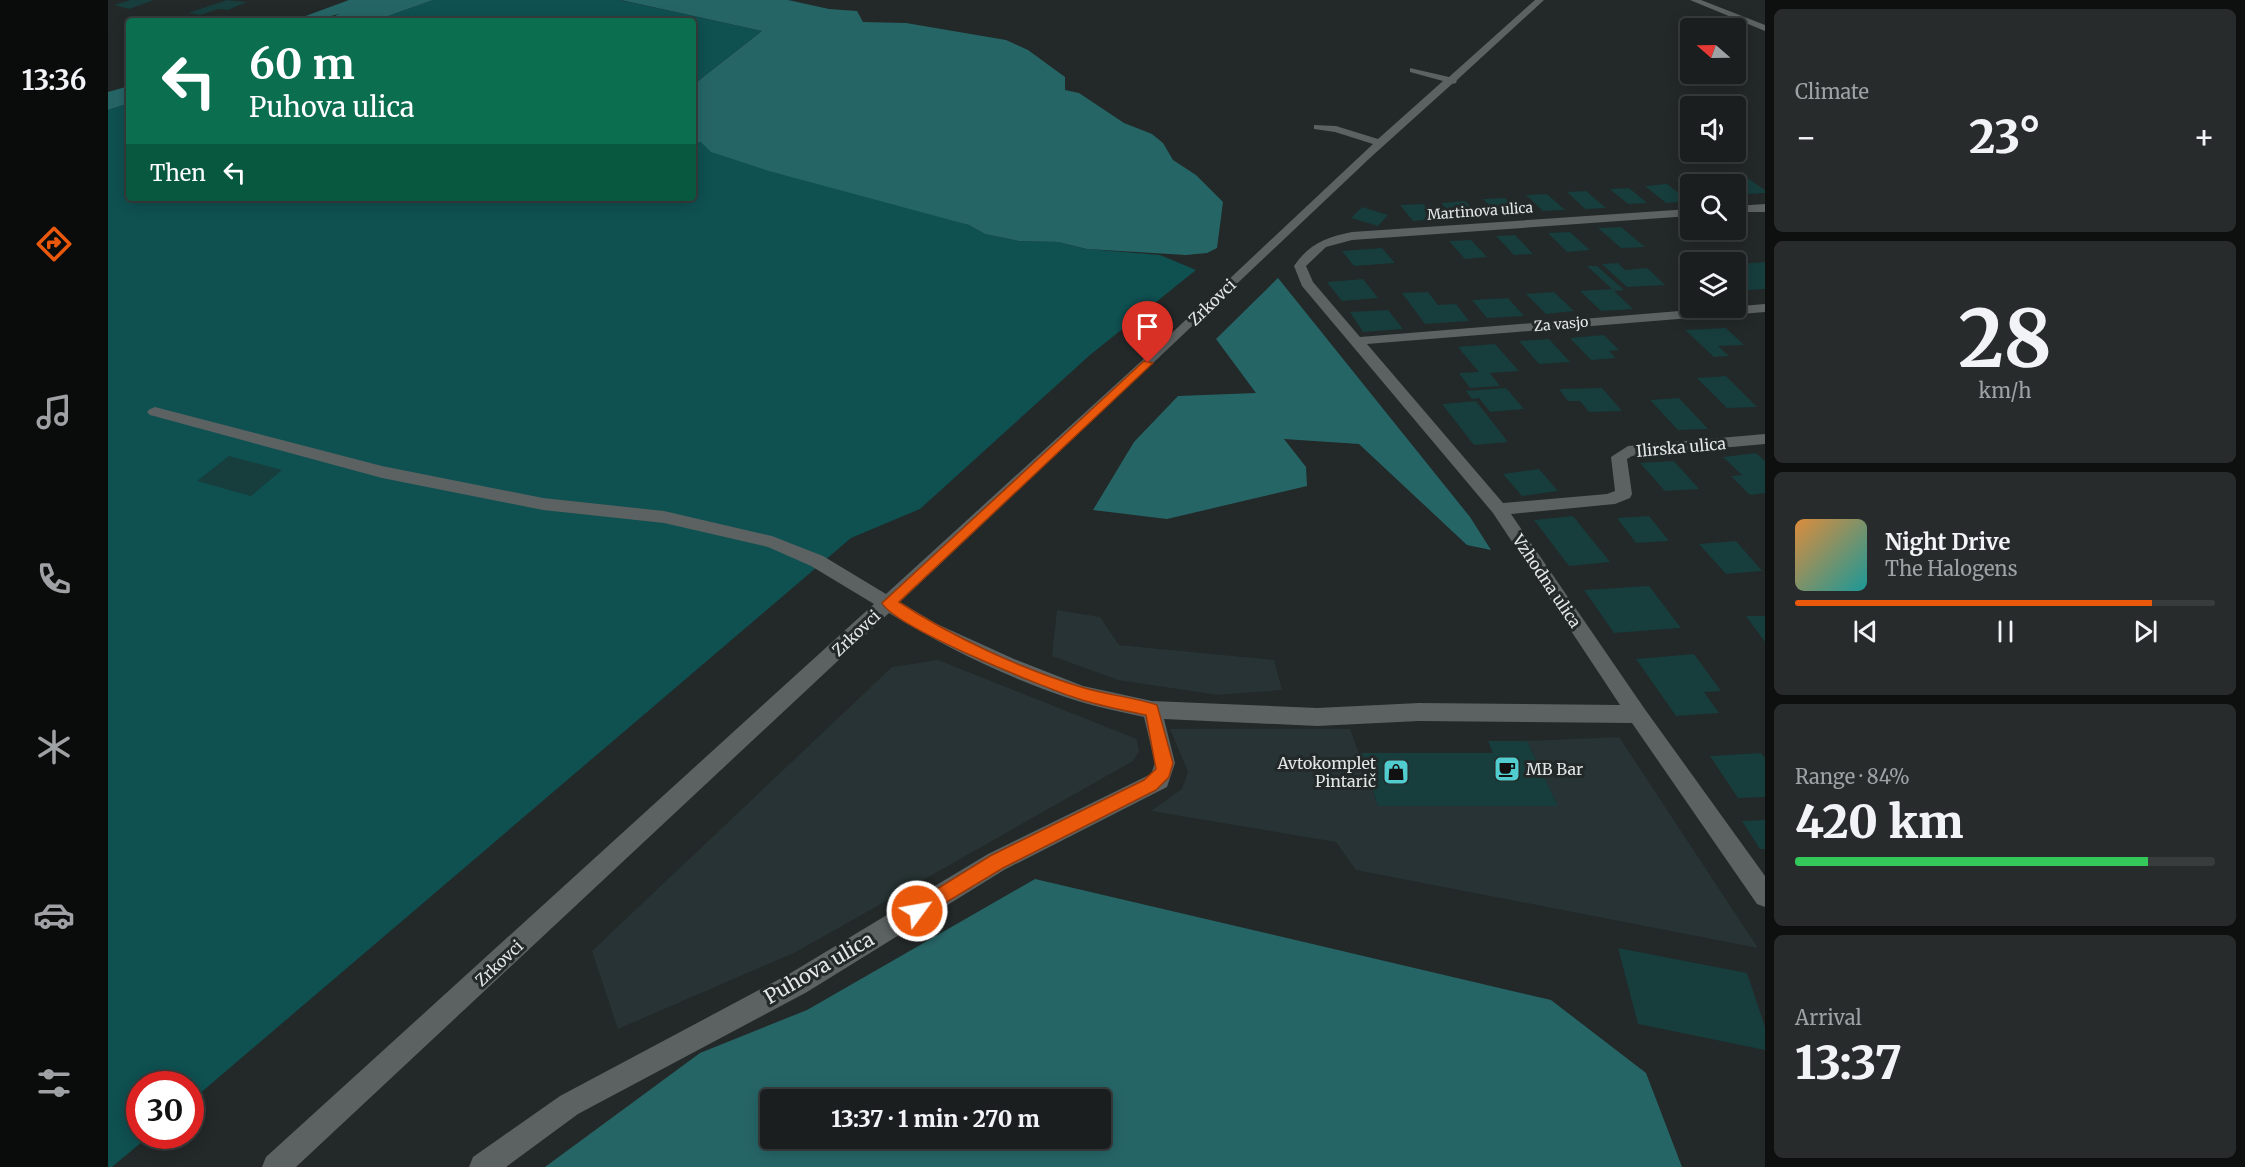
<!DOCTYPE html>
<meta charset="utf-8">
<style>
:root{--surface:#1a1e1e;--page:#272b2b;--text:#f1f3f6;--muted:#9fa2a4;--line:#383c3c;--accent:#ea580c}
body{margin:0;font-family:Merriweather,serif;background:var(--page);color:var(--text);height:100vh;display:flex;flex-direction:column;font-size:22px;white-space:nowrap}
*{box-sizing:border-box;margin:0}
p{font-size:20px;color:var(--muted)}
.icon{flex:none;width:33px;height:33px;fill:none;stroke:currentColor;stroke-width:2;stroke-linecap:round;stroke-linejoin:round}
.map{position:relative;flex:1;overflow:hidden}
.details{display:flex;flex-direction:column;gap:9px;padding:9px;background:#0e1010;width:480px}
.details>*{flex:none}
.banner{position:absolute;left:18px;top:18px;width:570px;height:183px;border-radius:6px;box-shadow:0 3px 15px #0003,0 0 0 2px var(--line);background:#0b6e4f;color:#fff;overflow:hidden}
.needle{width:39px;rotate:290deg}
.buttons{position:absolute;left:1572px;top:18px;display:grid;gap:12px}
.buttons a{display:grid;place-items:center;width:66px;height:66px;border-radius:6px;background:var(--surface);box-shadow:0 3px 15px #0003,0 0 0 2px var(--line);font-size:30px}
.speed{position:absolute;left:18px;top:1071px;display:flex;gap:12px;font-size:30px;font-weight:700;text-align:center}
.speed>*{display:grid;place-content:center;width:78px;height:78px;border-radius:50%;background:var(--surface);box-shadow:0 3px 15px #0003,0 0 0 2px var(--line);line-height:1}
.speed .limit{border:9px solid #d22;background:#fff;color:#111}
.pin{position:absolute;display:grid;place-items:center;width:51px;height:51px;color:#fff;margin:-62px -26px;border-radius:50% 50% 50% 0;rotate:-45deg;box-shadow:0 0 6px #0007}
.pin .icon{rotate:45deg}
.me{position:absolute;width:66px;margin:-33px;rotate:58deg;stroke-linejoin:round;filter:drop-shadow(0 0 4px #0008)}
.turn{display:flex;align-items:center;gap:21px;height:126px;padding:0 24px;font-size:27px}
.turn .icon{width:78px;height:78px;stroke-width:2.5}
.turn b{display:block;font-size:42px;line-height:51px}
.then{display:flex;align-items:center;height:57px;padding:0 24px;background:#0003;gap:12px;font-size:22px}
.big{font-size:45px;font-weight:800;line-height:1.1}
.details .widget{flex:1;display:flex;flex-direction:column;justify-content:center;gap:9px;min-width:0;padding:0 21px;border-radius:9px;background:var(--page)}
.details .dial{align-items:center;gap:0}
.dial b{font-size:78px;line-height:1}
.song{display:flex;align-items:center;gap:18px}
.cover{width:72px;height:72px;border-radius:9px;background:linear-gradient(135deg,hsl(30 70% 55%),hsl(180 70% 35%))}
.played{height:6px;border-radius:3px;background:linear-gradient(90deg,var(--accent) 85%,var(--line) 85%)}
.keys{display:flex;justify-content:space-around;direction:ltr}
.heat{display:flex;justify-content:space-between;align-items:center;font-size:33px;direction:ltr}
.charge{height:9px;border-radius:4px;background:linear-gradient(90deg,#34c759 84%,var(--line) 0)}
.trip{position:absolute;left:652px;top:1089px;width:351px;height:60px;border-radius:6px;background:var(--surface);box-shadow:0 3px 15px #0003,0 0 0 2px var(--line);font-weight:800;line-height:60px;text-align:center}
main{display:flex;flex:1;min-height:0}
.dock{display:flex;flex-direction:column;width:108px;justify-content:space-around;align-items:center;background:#0a0c0c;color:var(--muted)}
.dock .icon{width:42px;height:42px}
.dock .current{color:var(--accent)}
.dock b{font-size:27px;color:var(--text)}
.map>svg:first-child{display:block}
.built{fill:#273334}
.green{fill:#0f5051}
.forest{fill:#266566;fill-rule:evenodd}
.building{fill:#173d3d}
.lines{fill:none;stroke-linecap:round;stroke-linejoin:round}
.minor{fill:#5c6161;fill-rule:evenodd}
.route{fill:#ea580c;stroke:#983908;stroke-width:1.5}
.labels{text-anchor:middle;stroke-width:6;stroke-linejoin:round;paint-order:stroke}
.far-street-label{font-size:14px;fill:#e3e6e6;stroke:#232828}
.street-label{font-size:16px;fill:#e3e6e6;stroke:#232828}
.poi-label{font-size:16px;fill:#e3e6e6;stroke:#232828;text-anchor:end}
.near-street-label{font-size:20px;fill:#e3e6e6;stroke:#232828}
</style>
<main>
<nav class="dock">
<b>13:36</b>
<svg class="icon current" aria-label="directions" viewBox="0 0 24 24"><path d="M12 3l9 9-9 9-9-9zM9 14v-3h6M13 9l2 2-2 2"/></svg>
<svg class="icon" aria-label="music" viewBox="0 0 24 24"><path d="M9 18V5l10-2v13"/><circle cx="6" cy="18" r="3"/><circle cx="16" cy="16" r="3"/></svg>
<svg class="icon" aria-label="phone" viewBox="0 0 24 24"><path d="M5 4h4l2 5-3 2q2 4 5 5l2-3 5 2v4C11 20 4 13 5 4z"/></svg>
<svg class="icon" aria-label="climate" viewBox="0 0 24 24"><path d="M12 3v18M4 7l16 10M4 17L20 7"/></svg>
<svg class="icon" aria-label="car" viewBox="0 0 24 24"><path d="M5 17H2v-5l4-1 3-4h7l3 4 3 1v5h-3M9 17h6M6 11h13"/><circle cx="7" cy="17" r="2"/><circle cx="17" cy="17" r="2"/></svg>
<svg class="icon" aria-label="filters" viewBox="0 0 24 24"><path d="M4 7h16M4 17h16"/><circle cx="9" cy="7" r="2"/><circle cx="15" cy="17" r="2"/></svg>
</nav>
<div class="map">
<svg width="1657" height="1167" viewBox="0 0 1657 1167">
<rect width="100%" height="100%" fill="#232828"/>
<g class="built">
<path d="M949,610L992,617L1011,645L1166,660L1174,690L1110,695L1010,680L944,656Z"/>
<path d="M830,660L1029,739L1031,752L1025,761L688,952L510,1029L484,951L784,667Z"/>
<path d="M1062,729H1242L1270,806H1450L1419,741L1511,737L1650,948L1248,870L1228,842L1043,811L1074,789L1080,772Z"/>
</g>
<g class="green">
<path d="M325,0H512L654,31L585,85V21H266Z"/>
<path d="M21,103V198H585V144L593,142L861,225L877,234L911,241L950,242L979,249L1052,255L1088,270L982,355L812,509L743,538L83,1101L82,1084H32V1136H41L4,1167H0V110Z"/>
</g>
<g class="forest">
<path d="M241,0H325L266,21H217L231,14L203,21H184Z"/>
<path d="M513,0H680L721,9L749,11L755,22L798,23L898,40L920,50L957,77V90L971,93L1016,123L1044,134L1055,143L1065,160L1088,175L1115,202L1109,248L1099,253L1078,255L979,249L950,242L911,241L877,234L861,225L661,171L603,152L593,142L585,144V85L654,31Z"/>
<path d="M21,86V103L0,110V92Z"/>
<path d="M1170,278L1362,517L1383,550L1359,545L1251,444L1176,439L1198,467L1199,486L1059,519L985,510L1026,442L1070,396L1148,393L1108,339Z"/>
<path d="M927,879L1443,1000L1538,1073L1574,1167H437L592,1053L699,1010ZM663,1100H993V1138H663Z"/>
</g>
<g class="building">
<path d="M22,0H46L21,9L6,5Z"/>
<path d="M119,0L139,2L120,10L110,9L93,15L80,13Z"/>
<path d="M1639,178L1657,190V193L1641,194L1620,179Z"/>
<path d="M1559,184L1581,201L1558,203L1537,186Z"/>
<path d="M1521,188L1539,203L1520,204L1502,189Z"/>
<path d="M1478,191L1498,208L1477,209L1459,192Z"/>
<path d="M1439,194L1457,210L1435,211L1418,195Z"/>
<path d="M1397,198L1415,215L1392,216L1375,199Z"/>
<path d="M1357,201L1373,217L1347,218L1333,203Z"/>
<path d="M1315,204L1329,219L1305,221L1292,205Z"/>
<path d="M1254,207L1280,215L1270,226L1243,218Z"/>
<path d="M1513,227L1537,247L1513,248L1490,228Z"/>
<path d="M1462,232L1482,250L1459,252L1440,233Z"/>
<path d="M1407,235L1425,254L1406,255L1388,236Z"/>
<path d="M1363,240L1379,257L1357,259L1341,241Z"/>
<path d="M1274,248L1287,263L1246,266L1234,251Z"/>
<path d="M1657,262V289L1628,291V264Z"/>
<path d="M1510,263L1517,270L1539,268L1557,285L1519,287L1494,264Z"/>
<path d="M1479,266H1489L1516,290L1506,291L1525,309L1493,311L1472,291L1504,289Z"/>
<path d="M1255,279L1270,298L1234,301L1219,282Z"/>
<path d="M1320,292L1330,305L1348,304L1361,321L1317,324L1294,293Z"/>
<path d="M1446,292L1466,311L1438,314L1418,294Z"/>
<path d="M1400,298L1416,316L1379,318L1364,300Z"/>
<path d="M1280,310L1295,329L1255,332L1242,312Z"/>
<path d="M1618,328L1636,345L1610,346L1621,356L1606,357L1577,330Z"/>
<path d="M1496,335L1511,350L1501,351L1508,358L1483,360L1462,338Z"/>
<path d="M1441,339L1462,362L1431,364L1411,341Z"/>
<path d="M1387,344L1411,371L1382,373L1392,386L1362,388L1351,373L1371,372L1350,347Z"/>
<path d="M1618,376L1649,407L1619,408L1589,378Z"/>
<path d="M1398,388L1416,409L1382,412L1371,398L1364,399L1358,391Z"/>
<path d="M1494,388L1514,411L1481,412L1472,401H1460L1451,389Z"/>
<path d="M1571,398L1600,429L1570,430L1542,400Z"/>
<path d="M1368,401L1400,442L1366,445L1334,404Z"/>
<path d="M1648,453L1657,461V493L1642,495L1623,476L1634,475L1615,457Z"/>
<path d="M121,456L174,470L143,496L89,481Z"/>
<path d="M1566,461L1591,489L1557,491L1532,463Z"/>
<path d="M1431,469L1450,491L1414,496L1395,474Z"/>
<path d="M1465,516L1502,562L1461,566L1426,520Z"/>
<path d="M1541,516L1561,541L1528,543L1509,518Z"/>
<path d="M1628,541L1654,571L1618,574L1591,544Z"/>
<path d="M1541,586L1573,628L1506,633L1476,590Z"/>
<path d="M1638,616H1657V642Z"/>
<path d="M1586,654L1613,691L1596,692L1611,713L1568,716L1528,659Z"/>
<path d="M1380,741H1419L1450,806H1270L1252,753H1385Z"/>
<path d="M1653,753L1657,758V797L1630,798L1602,756Z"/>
<path d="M1657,820V849H1652L1634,821Z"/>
<path d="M1510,948L1639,973L1657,1027V1050L1530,1024Z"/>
</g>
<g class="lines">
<g class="minor">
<path d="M1427,0H1436L1349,80L1348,83L1344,84L1263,157L792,602L829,624L906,659L975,686L1044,701L1209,708L1311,703L1512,705L1385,513L1194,286L1186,266C1201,244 1218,237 1244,232L1582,209V216L1244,240L1218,247L1198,266L1205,282L1252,337L1657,304V312L1259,344L1395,503L1499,494L1507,491L1503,457L1520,446L1657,434V444L1524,456L1519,459L1524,494L1522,498L1507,504L1403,514L1536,708L1657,876V907L1649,904L1524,723L1311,721L1209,726L1056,719L1067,763L1059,787L896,870L699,992L470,1114L398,1167H361L365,1157L452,1096L681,974L880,854L1043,774L1047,763L1036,717C1015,712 993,708 973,702C906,681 840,649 781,613L188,1167H154L158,1157L766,604L703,566L660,547L556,523L435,510L274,478L42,415L39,412L42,409L47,407L274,466L435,498L556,511L664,536L715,556L778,594L1051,345L1265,144L1227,132L1206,129V125L1228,126L1270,139L1335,81L1302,72V68L1341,77Z"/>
<path d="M1582,0H1593L1657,25V31Z"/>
<path d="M1657,204V212H1628V206Z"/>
</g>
</g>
<path class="route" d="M1036,361L1045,363L791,602C843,636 913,669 973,687C998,695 1025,697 1049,705L1065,763L1061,777L1048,790L895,868L809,920L803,917L800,911L803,905L882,856L1036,780L1048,769L1038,715C1015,710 992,706 971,699C937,688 788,628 774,603Z"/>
<defs>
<g id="cafe-square" transform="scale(1.35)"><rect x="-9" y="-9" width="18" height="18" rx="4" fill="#52cdcf" stroke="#232828"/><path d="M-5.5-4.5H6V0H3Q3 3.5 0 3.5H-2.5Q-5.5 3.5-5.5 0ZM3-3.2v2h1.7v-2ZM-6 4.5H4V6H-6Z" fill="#111"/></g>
<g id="shop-square" transform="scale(1.35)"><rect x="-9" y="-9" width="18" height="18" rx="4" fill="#52cdcf" stroke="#232828"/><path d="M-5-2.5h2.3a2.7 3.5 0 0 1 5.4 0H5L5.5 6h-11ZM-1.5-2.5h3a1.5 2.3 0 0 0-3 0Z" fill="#111"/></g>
</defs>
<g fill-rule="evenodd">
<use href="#cafe-square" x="1399" y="769"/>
<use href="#shop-square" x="1288" y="772"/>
</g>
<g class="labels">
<g class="far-street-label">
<text transform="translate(1372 211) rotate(-4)" y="5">Martinova ulica</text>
<text transform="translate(1453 324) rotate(-5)" y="5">Za vasjo</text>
</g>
<g class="street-label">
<text transform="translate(1104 302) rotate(-44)" y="6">Zrkovci</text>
<text transform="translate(1573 447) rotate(-5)" y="6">Ilirska ulica</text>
<text transform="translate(1439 581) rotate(56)" y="6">Vzhodna ulica</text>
<text transform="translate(748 633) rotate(-43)" y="6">Zrkovci</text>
<text transform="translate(391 963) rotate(-43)" y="6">Zrkovci</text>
</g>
<g class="poi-label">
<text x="1268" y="769">Avtokomplet<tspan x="1268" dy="18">Pintarič</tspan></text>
<text x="1418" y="775" text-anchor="start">MB Bar</text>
</g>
<g class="near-street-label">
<text transform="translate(711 968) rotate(-30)" y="7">Puhova ulica</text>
</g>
</g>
</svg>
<div class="buttons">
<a><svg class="needle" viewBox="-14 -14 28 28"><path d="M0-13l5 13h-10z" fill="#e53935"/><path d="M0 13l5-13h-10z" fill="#9fa2a4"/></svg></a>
<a><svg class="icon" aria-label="sound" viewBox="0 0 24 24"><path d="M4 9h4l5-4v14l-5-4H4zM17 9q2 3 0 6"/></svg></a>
<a><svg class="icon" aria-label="search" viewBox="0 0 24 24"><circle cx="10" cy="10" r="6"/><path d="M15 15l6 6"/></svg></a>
<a><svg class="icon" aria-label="layers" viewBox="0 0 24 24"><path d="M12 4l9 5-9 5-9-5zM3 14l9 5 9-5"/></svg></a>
</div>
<div class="speed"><div class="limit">30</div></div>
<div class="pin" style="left:1040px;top:363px;background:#d93025"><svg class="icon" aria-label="arrive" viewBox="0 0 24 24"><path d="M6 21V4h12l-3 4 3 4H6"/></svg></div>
<svg class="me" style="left:809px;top:911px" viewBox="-20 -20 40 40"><circle r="17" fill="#ea580c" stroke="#fff" stroke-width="3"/><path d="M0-11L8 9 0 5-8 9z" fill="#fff"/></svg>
<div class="trip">13:37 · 1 min · 270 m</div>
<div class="banner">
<div class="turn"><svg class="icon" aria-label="left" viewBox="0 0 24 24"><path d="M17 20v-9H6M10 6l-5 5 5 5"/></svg><div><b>60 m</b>Puhova ulica</div></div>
<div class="then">Then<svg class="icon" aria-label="left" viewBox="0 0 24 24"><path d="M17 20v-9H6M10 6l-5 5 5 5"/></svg></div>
</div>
</div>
<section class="details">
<div class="widget"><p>Climate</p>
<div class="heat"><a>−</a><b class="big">23°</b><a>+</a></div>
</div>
<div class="widget dial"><b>28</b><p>km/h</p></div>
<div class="widget">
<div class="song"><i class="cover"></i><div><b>Night Drive</b><p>The Halogens</p></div></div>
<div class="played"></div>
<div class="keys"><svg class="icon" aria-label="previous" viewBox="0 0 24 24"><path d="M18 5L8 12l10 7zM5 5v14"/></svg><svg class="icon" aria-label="pause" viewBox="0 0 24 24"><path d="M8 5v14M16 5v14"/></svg><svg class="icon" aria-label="next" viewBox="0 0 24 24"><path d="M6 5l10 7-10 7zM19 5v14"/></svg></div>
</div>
<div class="widget"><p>Range · 84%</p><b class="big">420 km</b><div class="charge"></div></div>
<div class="widget"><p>Arrival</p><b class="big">13:37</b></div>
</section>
</main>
